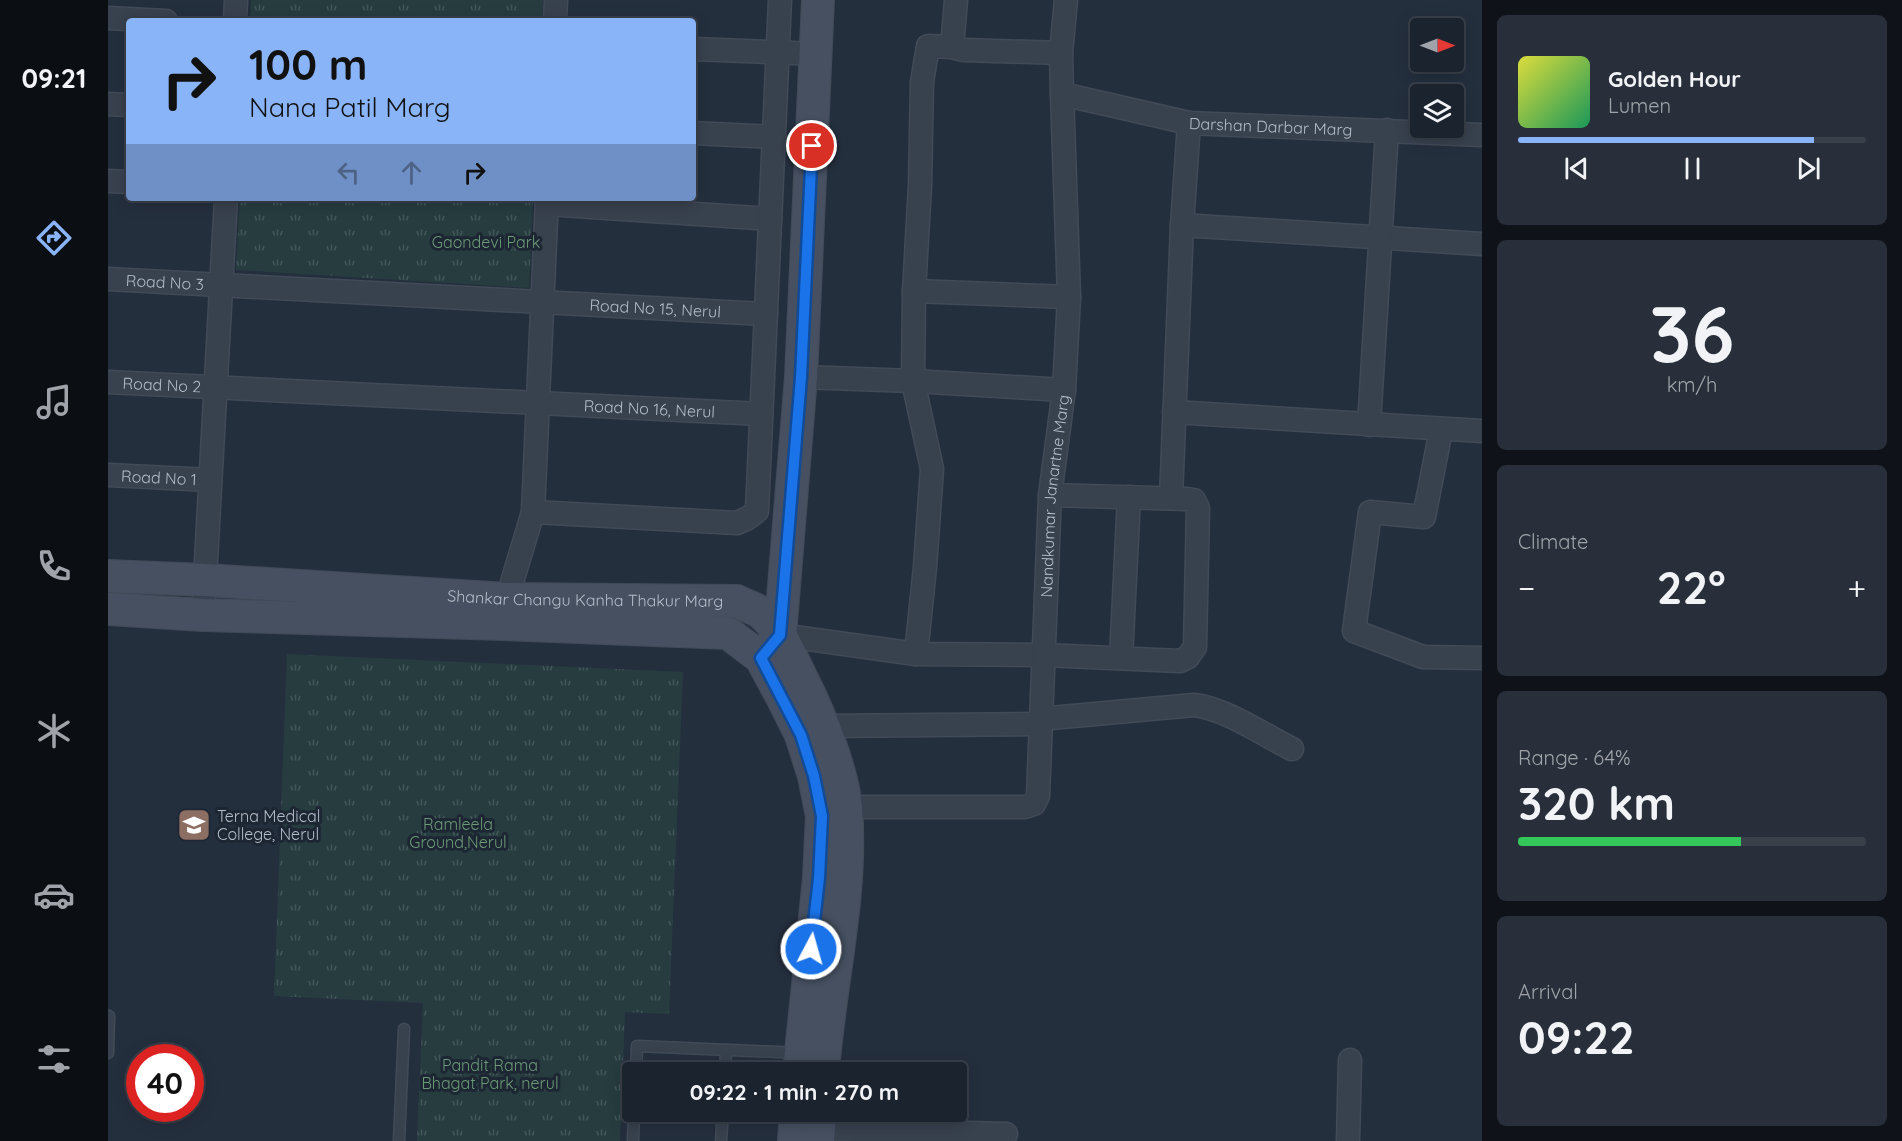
<!DOCTYPE html>
<meta charset="utf-8">
<style>
:root{--surface:#1b232e;--page:#282f3a;--text:#f1f3f6;--muted:#a0a4aa;--line:#39404a;--accent:#8ab4f8}
body{margin:0;font-family:Quicksand,sans-serif;background:var(--page);color:var(--text);height:100vh;display:flex;flex-direction:column;font-size:22px;white-space:nowrap}
*{box-sizing:border-box;margin:0}
p{font-size:20px;color:var(--muted)}
.icon{flex:none;width:33px;height:33px;fill:none;stroke:currentColor;stroke-width:2;stroke-linecap:round;stroke-linejoin:round}
.map{position:relative;flex:1;overflow:hidden}
.drawer{display:flex;flex-direction:column;gap:15px;padding:15px;background:#0f1319;width:420px}
.drawer>*{flex:none}
.hud{position:absolute;left:18px;top:18px;width:570px;height:183px;border-radius:6px;box-shadow:0 3px 15px #0003,0 0 0 2px var(--line);background:#8ab4f8;color:#111;overflow:hidden}
.needle{width:39px;rotate:90deg}
.fabs{position:absolute;left:1302px;top:18px;display:grid;gap:12px}
.fabs a{display:grid;place-items:center;width:54px;height:54px;border-radius:6px;background:var(--surface);box-shadow:0 3px 15px #0003,0 0 0 2px var(--line);font-size:30px}
.speed{position:absolute;left:18px;top:1044px;display:flex;gap:12px;font-size:30px;font-weight:700;text-align:center}
.speed>*{display:grid;place-content:center;width:78px;height:78px;border-radius:50%;background:var(--surface);box-shadow:0 3px 15px #0003,0 0 0 2px var(--line);line-height:1}
.speed .limit{border:9px solid #d22;background:#fff;color:#111}
.pin{position:absolute;display:grid;place-items:center;width:51px;height:51px;color:#fff;margin:-26px;border:3px solid #fff;border-radius:50%;box-shadow:0 2px 6px #0007}
.me{position:absolute;width:66px;margin:-33px;rotate:6deg;stroke-linejoin:round;filter:drop-shadow(0 0 4px #0008)}
.turn{display:flex;align-items:center;gap:21px;height:126px;padding:0 24px;font-size:27px}
.turn .icon{width:78px;height:78px;stroke-width:2.5}
.turn b{display:block;font-size:42px;line-height:51px}
.lanes{display:flex;align-items:center;height:57px;padding:0 24px;background:#0003;justify-content:center;gap:30px;direction:ltr}
.lanes .off{opacity:.35}
.big{font-size:45px;font-weight:800;line-height:1.1}
.drawer .card{flex:1;display:flex;flex-direction:column;justify-content:center;gap:9px;min-width:0;padding:0 21px;border-radius:9px;background:var(--page)}
.drawer .dial{align-items:center;gap:0}
.dial b{font-size:78px;line-height:1}
.song{display:flex;align-items:center;gap:18px}
.cover{width:72px;height:72px;border-radius:9px;background:linear-gradient(135deg,hsl(60 70% 55%),hsl(150 70% 35%))}
.played{height:6px;border-radius:3px;background:linear-gradient(90deg,var(--accent) 85%,var(--line) 85%)}
.keys{display:flex;justify-content:space-around;direction:ltr}
.heat{display:flex;justify-content:space-between;align-items:center;font-size:33px;direction:ltr}
.charge{height:9px;border-radius:4px;background:linear-gradient(90deg,#34c759 64%,var(--line) 0)}
.trip{position:absolute;left:514px;top:1062px;width:345px;height:60px;border-radius:6px;background:var(--surface);box-shadow:0 3px 15px #0003,0 0 0 2px var(--line);font-weight:800;line-height:60px;text-align:center}
main{display:flex;flex:1;min-height:0}
.dock{display:flex;flex-direction:column;width:108px;justify-content:space-around;align-items:center;background:#0b0e12;color:var(--muted)}
.dock .icon{width:42px;height:42px}
.dock .current{color:var(--accent)}
.dock b{font-size:27px;color:var(--text)}
.map>svg:first-child{display:block}
.grass{fill:url(#grass-tufts)}
.lines{fill:none;stroke-linecap:round;stroke-linejoin:round}
.lane-casing{stroke:#414a57;stroke-width:13}
.street-casing{stroke:#414a57;stroke-width:25}
.secondary-casing{stroke:#414a57;stroke-width:34}
.lane{stroke:#38414e;stroke-width:10}
.street{stroke:#38414e;stroke-width:22}
.secondary{stroke:#465061;stroke-width:32}
.route-casing{stroke:#114b97;stroke-width:15}
.route{stroke:#1a73e8;stroke-width:10}
.labels{text-anchor:middle;stroke-width:6;stroke-linejoin:round;paint-order:stroke}
.street-label{font-size:16px;fill:#b4bcc9;stroke:#1d2633}
.park-label{font-size:16px;fill:#6b9a76;stroke:#1d2633}
.poi-label{font-size:16px;fill:#b4bcc9;stroke:#1d2633;text-anchor:start}
</style>
<main>
<nav class="dock">
<b>09:21</b>
<svg class="icon current" aria-label="directions" viewBox="0 0 24 24"><path d="M12 3l9 9-9 9-9-9zM9 14v-3h6M13 9l2 2-2 2"/></svg>
<svg class="icon" aria-label="music" viewBox="0 0 24 24"><path d="M9 18V5l10-2v13"/><circle cx="6" cy="18" r="3"/><circle cx="16" cy="16" r="3"/></svg>
<svg class="icon" aria-label="phone" viewBox="0 0 24 24"><path d="M5 4h4l2 5-3 2q2 4 5 5l2-3 5 2v4C11 20 4 13 5 4z"/></svg>
<svg class="icon" aria-label="climate" viewBox="0 0 24 24"><path d="M12 3v18M4 7l16 10M4 17L20 7"/></svg>
<svg class="icon" aria-label="car" viewBox="0 0 24 24"><path d="M5 17H2v-5l4-1 3-4h7l3 4 3 1v5h-3M9 17h6M6 11h13"/><circle cx="7" cy="17" r="2"/><circle cx="17" cy="17" r="2"/></svg>
<svg class="icon" aria-label="filters" viewBox="0 0 24 24"><path d="M4 7h16M4 17h16"/><circle cx="9" cy="7" r="2"/><circle cx="15" cy="17" r="2"/></svg>
</nav>
<div class="map">
<svg width="1374" height="1141" viewBox="0 0 1374 1141">
<defs>
<pattern id="grass-tufts" width="24" height="20" patternUnits="userSpaceOnUse" patternTransform="scale(1.5)"><rect width="24" height="20" fill="#263c3f"/><path d="M3 7l-1-3M5 7V3M7 7l1-3M15 17l-1-3M17 17v-4M19 17l1-3" fill="none" stroke="#435659"/></pattern>
</defs>
<rect width="100%" height="100%" fill="#242f3e"/>
<g class="grass">
<path d="M143,0H435L434,21H142Z"/>
<path d="M132,198H425L421,288L128,270Z"/>
<path d="M179,654L575,672L561,1014L517,1012L512,1141H309L315,1003L166,996Z"/>
</g>
<g class="lines">
<g class="lane-casing">
<g id="lane">
<path d="M0,1053L1,1016"/>
<path d="M528,1072L529,1046L692,1053"/>
<path d="M617,1072L618,1050"/>
<path d="M291,1141L296,1029"/>
<path d="M525,1141L526,1112"/>
<path d="M613,1141L615,1112"/>
</g>
</g>
<g class="street-casing">
<g id="street">
<path d="M0,18L58,21"/>
<path d="M127,21L128,0"/>
<path d="M447,21L448,0"/>
<path d="M844,47L848,0"/>
<path d="M585,49L709,54"/>
<path id="s1" d="M954,94L1081,123L1374,135"/>
<path d="M0,104L21,105"/>
<path d="M585,133L666,137"/>
<path d="M0,181L21,182"/>
<path d="M439,204L662,219"/>
<path d="M1074,225L1374,244"/>
<path id="s2" d="M0,279L658,314"/>
<path d="M806,291L961,297"/>
<path d="M693,377L805,381L956,390"/>
<path id="s3" d="M0,382L653,414"/>
<path d="M1066,412L1374,431"/>
<path d="M1261,425L1279,130"/>
<path d="M1333,430L1316,517L1262,512L1246,631L1315,657L1374,658"/>
<path id="s4" d="M0,475L102,480"/>
<path d="M1063,498L1074,225L1081,123"/>
<path d="M425,512L629,523L640,518L649,511L672,0"/>
<path d="M397,613L399,599L425,512L439,198"/>
<path d="M95,615L118,198"/>
<path d="M672,635L808,654L935,655L1072,661L1080,657L1087,647L1090,508L1086,500L1079,499L942,495"/>
<path d="M808,654L817,567L824,469L805,381L806,291L812,186L814,82L820,46L844,47L856,50L953,53"/>
<path d="M1013,658L1021,497"/>
<path d="M932,719L1086,705C1114,707 1158,736 1184,749"/>
<path d="M715,726L932,724"/>
<path id="s5" d="M738,807H917L926,804L930,796L942,495L956,390L961,297L954,94L953,53L958,0"/>
<path d="M711,1129L898,1134"/>
<path d="M1240,1141L1242,1060"/>
</g>
</g>
<g class="secondary-casing">
<g id="secondary">
<path id="s6" d="M0,576L97,580L399,599L629,601C636,605 647,608 653,613C673,629 683,657 694,679C712,714 734,769 738,808C745,897 721,985 715,1072"/>
<path d="M0,609L95,615L395,624L620,633L653,658L674,697L693,735L706,776L714,816L711,878L691,1072"/>
<path d="M665,643L672,635L693,377L710,0"/>
<path d="M686,1141L688,1112"/>
<path d="M710,1141L712,1112"/>
</g>
</g>
<use href="#lane" class="lane"/>
<use href="#street" class="street"/>
<use href="#secondary" class="secondary"/>
</g>
<g class="lines">
<g class="route-casing">
<path id="route" d="M703,949L711,878L714,816L706,776L693,735L653,658L672,635L693,377L704,146"/>
</g>
<use href="#route" class="route"/>
</g>
<defs>
<g id="university-square" transform="scale(1.725)"><rect x="-9" y="-9" width="18" height="18" rx="4" fill="#8d6e63" stroke="#1d2633"/><path d="M0-5L7-2L0 1L-7-2ZM-4 1L0 2.5L4 1V4Q0 6-4 4Z" fill="#fff"/></g>
</defs>
<g fill-rule="evenodd">
<use href="#university-square" x="86" y="825"/>
</g>
<g class="labels">
<g class="street-label">
<text dy="6" stroke="none"><textPath href="#s1" startOffset="212">Darshan Darbar Marg</textPath></text>
<text dy="6" stroke="none"><textPath href="#s2" startOffset="57">Road No 3</textPath></text>
<text dy="6" stroke="none"><textPath href="#s2" startOffset="548">Road No 15, Nerul</textPath></text>
<text dy="6" stroke="none"><textPath href="#s3" startOffset="54">Road No 2</textPath></text>
<text dy="6" stroke="none"><textPath href="#s3" startOffset="542">Road No 16, Nerul</textPath></text>
<text dy="6" stroke="none"><textPath href="#s4" startOffset="51">Road No 1</textPath></text>
<text dy="6" stroke="none"><textPath href="#s5" startOffset="498">Nandkumar Janartne Marg</textPath></text>
<text dy="6" stroke="none"><textPath href="#s6" startOffset="478">Shankar Changu Kanha Thakur Marg</textPath></text>
</g>
<g class="park-label">
<text x="378" y="248">Gaondevi Park</text>
<text x="350" y="830">Ramleela<tspan x="350" dy="18">Ground,Nerul</tspan></text>
<text x="382" y="1071">Pandit Rama<tspan x="382" dy="18">Bhagat Park, nerul</tspan></text>
</g>
<g class="poi-label">
<text x="109" y="822">Terna Medical<tspan x="109" dy="18">College, Nerul</tspan></text>
</g>
</g>
</svg>
<div class="fabs">
<a><svg class="needle" viewBox="-14 -14 28 28"><path d="M0-13l5 13h-10z" fill="#e53935"/><path d="M0 13l5-13h-10z" fill="#a0a4aa"/></svg></a>
<a><svg class="icon" aria-label="layers" viewBox="0 0 24 24"><path d="M12 4l9 5-9 5-9-5zM3 14l9 5 9-5"/></svg></a>
</div>
<div class="speed"><div class="limit">40</div></div>
<div class="pin" style="left:704px;top:146px;background:#d93025"><svg class="icon" aria-label="arrive" viewBox="0 0 24 24"><path d="M6 21V4h12l-3 4 3 4H6"/></svg></div>
<svg class="me" style="left:703px;top:949px" viewBox="-20 -20 40 40"><circle r="17" fill="#1a73e8" stroke="#fff" stroke-width="3"/><path d="M0-11L8 9 0 5-8 9z" fill="#fff"/></svg>
<div class="trip">09:22 · 1 min · 270 m</div>
<div class="hud">
<div class="turn"><svg class="icon" aria-label="right" viewBox="0 0 24 24"><path d="M7 20v-9h11M14 6l5 5-5 5"/></svg><div><b>100 m</b>Nana Patil Marg</div></div>
<div class="lanes"><svg class="icon off" aria-label="left" viewBox="0 0 24 24"><path d="M17 20v-9H6M10 6l-5 5 5 5"/></svg><svg class="icon off" aria-label="ahead" viewBox="0 0 24 24"><path d="M12 20V5M6 11l6-6 6 6"/></svg><svg class="icon" aria-label="right" viewBox="0 0 24 24"><path d="M7 20v-9h11M14 6l5 5-5 5"/></svg></div>
</div>
</div>
<section class="drawer">
<div class="card">
<div class="song"><i class="cover"></i><div><b>Golden Hour</b><p>Lumen</p></div></div>
<div class="played"></div>
<div class="keys"><svg class="icon" aria-label="previous" viewBox="0 0 24 24"><path d="M18 5L8 12l10 7zM5 5v14"/></svg><svg class="icon" aria-label="pause" viewBox="0 0 24 24"><path d="M8 5v14M16 5v14"/></svg><svg class="icon" aria-label="next" viewBox="0 0 24 24"><path d="M6 5l10 7-10 7zM19 5v14"/></svg></div>
</div>
<div class="card dial"><b>36</b><p>km/h</p></div>
<div class="card"><p>Climate</p>
<div class="heat"><a>−</a><b class="big">22°</b><a>+</a></div>
</div>
<div class="card"><p>Range · 64%</p><b class="big">320 km</b><div class="charge"></div></div>
<div class="card"><p>Arrival</p><b class="big">09:22</b></div>
</section>
</main>
